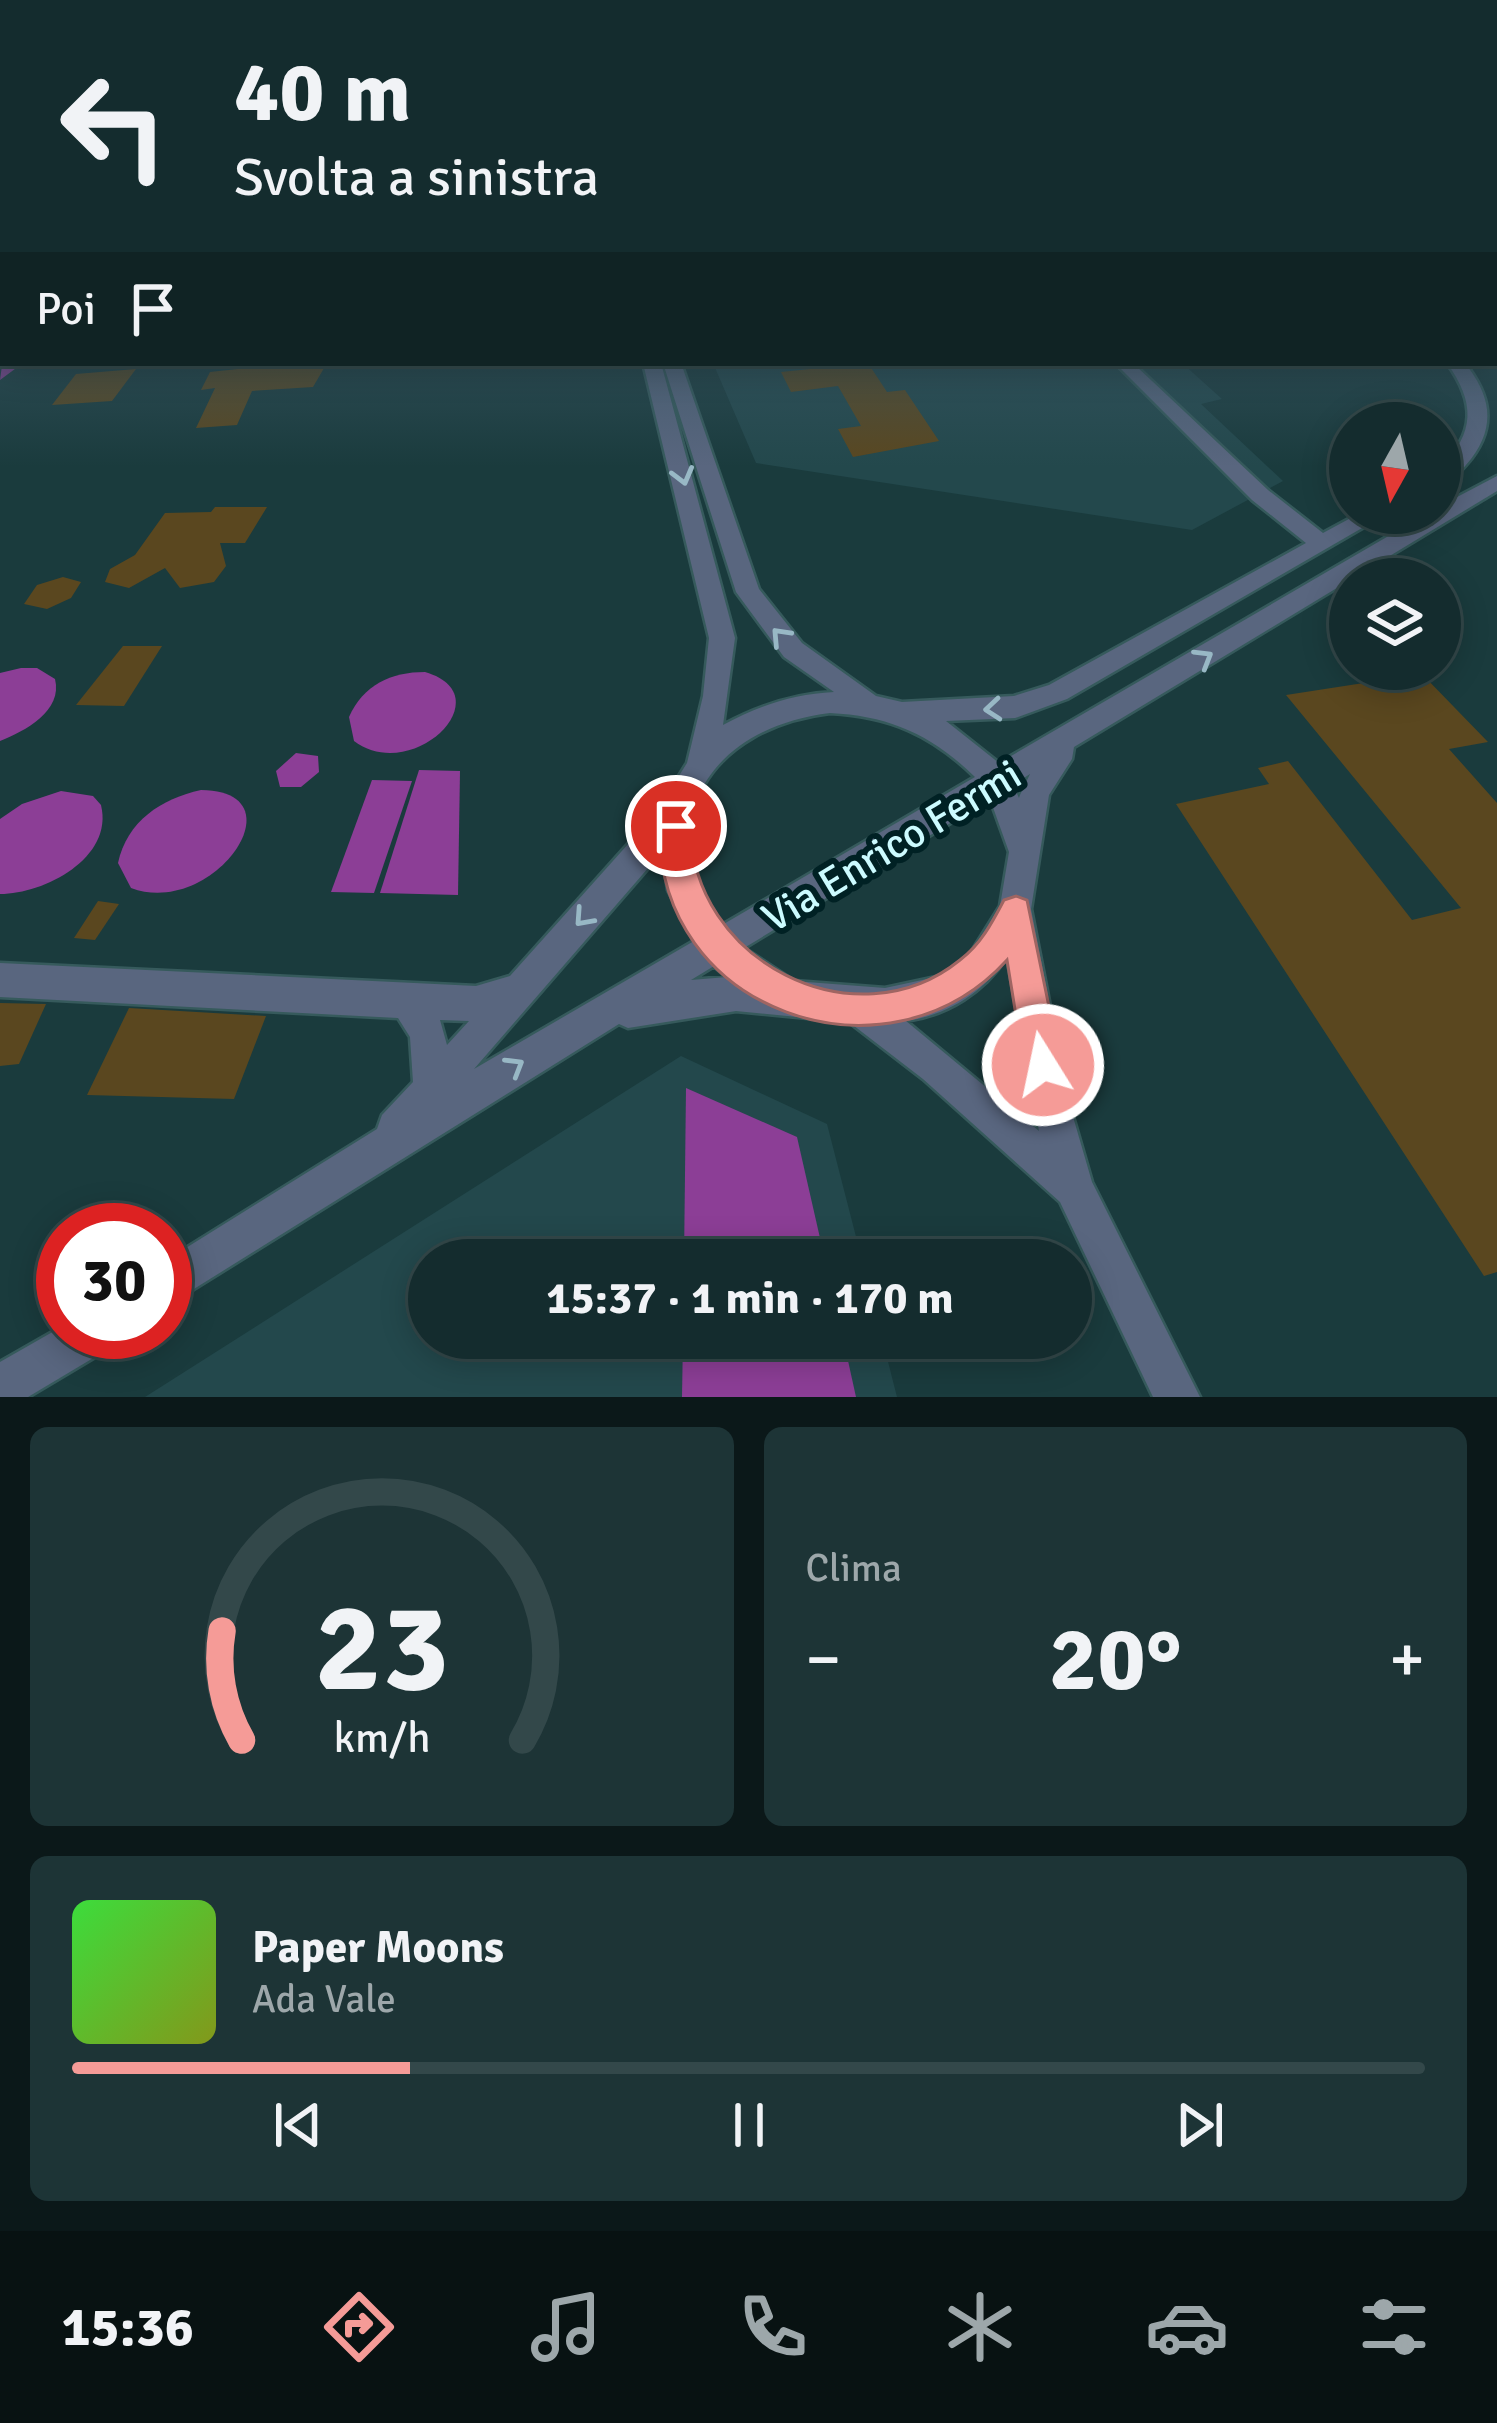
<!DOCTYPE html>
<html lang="it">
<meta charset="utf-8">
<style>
:root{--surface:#142c2e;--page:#1d3436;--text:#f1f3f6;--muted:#9da7aa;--line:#33484a;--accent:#f59b97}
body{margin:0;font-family:Signika,sans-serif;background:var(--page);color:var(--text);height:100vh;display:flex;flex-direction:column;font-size:45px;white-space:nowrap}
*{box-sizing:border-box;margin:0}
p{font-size:39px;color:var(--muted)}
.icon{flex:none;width:66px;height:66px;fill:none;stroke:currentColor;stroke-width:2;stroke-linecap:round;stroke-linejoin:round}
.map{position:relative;height:1397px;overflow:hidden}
.sheet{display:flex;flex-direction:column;gap:30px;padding:30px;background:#0b1819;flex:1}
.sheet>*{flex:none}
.hud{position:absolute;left:0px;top:0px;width:1497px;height:366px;box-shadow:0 6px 30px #0003,0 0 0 3px var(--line);background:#142c2e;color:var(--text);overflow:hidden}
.needle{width:78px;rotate:188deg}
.buttons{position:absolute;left:1329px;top:402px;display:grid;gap:24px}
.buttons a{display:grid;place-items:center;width:132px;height:132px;border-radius:50%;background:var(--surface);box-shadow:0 6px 30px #0003,0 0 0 3px var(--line);font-size:60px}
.speed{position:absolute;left:36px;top:1203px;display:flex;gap:24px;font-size:60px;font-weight:700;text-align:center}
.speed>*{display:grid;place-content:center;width:156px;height:156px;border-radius:50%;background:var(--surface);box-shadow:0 6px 30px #0003,0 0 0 3px var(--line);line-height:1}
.speed .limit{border:18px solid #d22;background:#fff;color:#111}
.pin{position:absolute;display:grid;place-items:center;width:102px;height:102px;color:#fff;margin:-51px;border:6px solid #fff;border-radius:50%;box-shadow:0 3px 12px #0007}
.me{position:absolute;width:132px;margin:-66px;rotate:350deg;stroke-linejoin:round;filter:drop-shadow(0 0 9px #0008)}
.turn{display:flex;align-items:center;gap:42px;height:252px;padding:0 36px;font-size:54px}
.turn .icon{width:156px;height:156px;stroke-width:2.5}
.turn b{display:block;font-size:84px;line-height:102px}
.then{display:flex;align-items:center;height:114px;padding:0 36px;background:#0003;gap:24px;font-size:45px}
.big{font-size:90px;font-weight:800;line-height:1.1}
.sheet .card{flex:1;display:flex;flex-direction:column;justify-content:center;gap:18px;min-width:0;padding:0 42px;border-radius:18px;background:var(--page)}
.sheet .dial{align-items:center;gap:0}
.dial svg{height:312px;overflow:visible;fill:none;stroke:var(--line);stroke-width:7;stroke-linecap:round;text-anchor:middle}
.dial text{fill:var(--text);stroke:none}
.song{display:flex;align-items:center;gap:36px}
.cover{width:144px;height:144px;border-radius:18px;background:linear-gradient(135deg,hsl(120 70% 55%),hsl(70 70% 35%))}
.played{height:12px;border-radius:6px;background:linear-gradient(90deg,var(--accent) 25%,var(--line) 25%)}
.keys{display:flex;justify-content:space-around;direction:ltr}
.heat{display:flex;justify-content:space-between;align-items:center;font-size:66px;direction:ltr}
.sheet .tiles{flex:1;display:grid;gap:30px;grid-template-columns:1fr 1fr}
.card:last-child{grid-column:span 2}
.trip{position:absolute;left:408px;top:1239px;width:684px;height:120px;border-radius:60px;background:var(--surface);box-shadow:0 6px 30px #0003,0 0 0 3px var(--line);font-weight:800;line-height:120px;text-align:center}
.menu{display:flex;height:192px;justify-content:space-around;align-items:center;background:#081212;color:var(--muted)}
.menu .icon{width:84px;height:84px}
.menu .current{color:var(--accent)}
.menu b{font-size:54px;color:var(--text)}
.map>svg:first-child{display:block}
.built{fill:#23484c}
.water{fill:#8c3e96}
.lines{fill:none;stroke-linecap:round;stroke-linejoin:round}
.river{fill:#8c3e96;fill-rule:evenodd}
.building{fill:#5a471f}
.minor-casing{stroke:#365a5c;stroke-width:5}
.minor{fill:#59667f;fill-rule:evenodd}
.oneway{stroke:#98b8c5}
.route{fill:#f59b97;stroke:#9f6562;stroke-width:3}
.labels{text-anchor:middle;stroke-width:12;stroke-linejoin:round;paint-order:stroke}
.street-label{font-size:42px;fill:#ccfbff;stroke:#002124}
</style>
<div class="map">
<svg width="1497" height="1397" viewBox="0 0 1497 1397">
<rect width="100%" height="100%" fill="#1a3b3d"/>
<g class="built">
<path d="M713,363H1182L1222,399L1201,404L1283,481L1192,530L756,463Z"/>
<path d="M681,1056L827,1124L862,1260H429V1338H882L897,1397H145Z"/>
</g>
<g class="water">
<path d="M21,668H37L55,679C63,711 25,731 0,741V673Z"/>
<path d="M425,672C504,695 413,785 354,741L349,717C363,685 391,672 425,672Z"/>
<path d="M296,753L318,756L319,772L301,787H280L276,771Z"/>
<path d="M419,770L460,771L458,895L380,893Z"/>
<path d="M372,780L412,781L374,893L331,892Z"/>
<path d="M201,790C303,791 213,919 131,888L118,863C127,821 161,799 201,790Z"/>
<path d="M61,791L93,796L101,805C114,858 44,894 0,894V819L22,804Z"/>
<path d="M686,1088L797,1137L825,1260H684Z"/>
<path d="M683,1338H843L856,1397H682Z"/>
</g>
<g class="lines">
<path class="river" d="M3,358V363H23L0,380Z"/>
</g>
<g class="building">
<path d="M292,363H327L313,387L252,391L237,425L196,428L215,388L201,390L210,372Z"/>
<path d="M868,363L887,392L905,390L939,441L853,457L838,429L861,426L838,386L791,392L781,372Z"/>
<path d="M136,369L112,401L52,405L76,374Z"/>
<path d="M215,507H267L245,543H220L226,566L214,582L180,588L165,568L129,588L105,582L110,569L135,555L165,513L211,512Z"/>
<path d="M63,577L81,582L71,598L47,609L24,604L37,585Z"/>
<path d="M123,646H162L124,706L76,705Z"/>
<path d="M1422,674L1488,742L1449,749L1497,803V1272L1484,1276L1176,804L1269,784L1258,768L1288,761L1412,920L1461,908L1286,695Z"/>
<path d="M98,901L119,904L95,940L74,938Z"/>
<path d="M0,1003L46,1004L19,1064L0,1066Z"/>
<path d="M129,1008L266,1016L234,1099L87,1095Z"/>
</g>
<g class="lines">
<g class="minor-casing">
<g id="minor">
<path d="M1497,301V311L1494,312V302Z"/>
<rect x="1494" y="352" width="3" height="10"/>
<path d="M643,363H661L735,638L723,725C758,706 793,694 834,692L784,657L736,592L663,363H681L759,589L802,643L876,696L902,702L1014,696L1049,685L1306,543L1252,500L1115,363H1138L1136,366L1268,490L1323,533L1360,513H1388L1067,699L1015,718L946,721L999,763L1428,513H1440V506L1497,476V491L1074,747L1072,759L1049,795L1031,909L1069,1103L1092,1182L1200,1397H1153L1060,1202L923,1079L849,1022L736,1011L628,1028L619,1024L165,1307V1261L377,1129L382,1115L413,1082L410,1037L398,1018L0,997V963L476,986L510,976L655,814L687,763L703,696L709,638ZM830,713C890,716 932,735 975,777L722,925C647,820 713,727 830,713ZM1030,774L1020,795L1019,798L1013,785ZM990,799L1009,852L1000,906L970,954L941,976L885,988L794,981L744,948ZM662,852L668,890L694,941L474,1069ZM1007,957L1039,1131L906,1021C948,1015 984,992 1007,957ZM714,966L727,977L691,980ZM440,1020L469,1021L447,1045Z"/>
<path d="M1447,363H1465C1490,395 1497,425 1471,459C1461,471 1455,479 1440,479V467C1476,433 1475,402 1447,363Z"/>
<path d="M63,1326V1332H116L110,1348L28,1397H0V1362Z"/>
</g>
</g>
<use href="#minor" class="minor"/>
</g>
<defs><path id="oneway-chevron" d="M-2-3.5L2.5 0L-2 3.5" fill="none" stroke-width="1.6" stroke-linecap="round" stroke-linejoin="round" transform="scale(3)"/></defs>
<g class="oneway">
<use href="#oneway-chevron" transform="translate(683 476) rotate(75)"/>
<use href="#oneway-chevron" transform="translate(780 636) rotate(-133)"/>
<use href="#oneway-chevron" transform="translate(1204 658) rotate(-31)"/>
<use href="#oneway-chevron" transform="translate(993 709) rotate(175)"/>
<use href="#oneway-chevron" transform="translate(583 918) rotate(132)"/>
<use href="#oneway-chevron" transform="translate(515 1066) rotate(-31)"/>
</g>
<linearGradient id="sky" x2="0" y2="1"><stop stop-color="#0e2022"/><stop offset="0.58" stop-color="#385562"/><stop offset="1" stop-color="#385562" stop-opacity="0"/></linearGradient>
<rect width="1497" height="467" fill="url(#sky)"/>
<path class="route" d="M676,813L691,826C690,960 855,1045 960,960C981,944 992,923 1004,900L1016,896L1027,900L1061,1065L1056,1078L1043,1084L1030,1078L1024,1065L1007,960C886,1093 654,1010 660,826Z"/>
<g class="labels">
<g class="street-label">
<text transform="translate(891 845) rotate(-31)" y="15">Via Enrico Fermi</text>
</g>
</g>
</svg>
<div class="buttons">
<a><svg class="needle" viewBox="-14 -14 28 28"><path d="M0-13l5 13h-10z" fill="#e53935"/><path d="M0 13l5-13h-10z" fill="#9da7aa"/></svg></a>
<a><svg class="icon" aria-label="layers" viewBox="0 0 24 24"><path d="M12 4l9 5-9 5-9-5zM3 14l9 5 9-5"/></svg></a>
</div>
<div class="speed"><div class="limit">30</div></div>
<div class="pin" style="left:676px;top:826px;background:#d93025"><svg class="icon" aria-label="arrive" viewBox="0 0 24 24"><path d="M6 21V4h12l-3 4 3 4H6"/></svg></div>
<svg class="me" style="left:1043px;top:1065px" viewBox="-20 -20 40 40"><circle r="17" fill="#f59b97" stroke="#fff" stroke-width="3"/><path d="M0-11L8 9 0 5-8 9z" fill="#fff"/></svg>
<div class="trip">15:37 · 1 min · 170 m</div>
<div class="hud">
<div class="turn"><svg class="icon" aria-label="left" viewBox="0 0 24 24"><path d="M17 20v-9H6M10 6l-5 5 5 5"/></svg><div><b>40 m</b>Svolta a sinistra</div></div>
<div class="then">Poi<svg class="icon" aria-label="arrive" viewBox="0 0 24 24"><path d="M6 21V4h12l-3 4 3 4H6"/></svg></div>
</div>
</div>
<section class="sheet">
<div class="tiles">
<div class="card dial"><svg viewBox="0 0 100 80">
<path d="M14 69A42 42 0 1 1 86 69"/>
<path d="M14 69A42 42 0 0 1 9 41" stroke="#f59b97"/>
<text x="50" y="56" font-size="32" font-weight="700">23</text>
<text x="50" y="72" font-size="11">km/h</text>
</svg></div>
<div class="card"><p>Clima</p>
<div class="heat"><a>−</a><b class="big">20°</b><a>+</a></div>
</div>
<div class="card">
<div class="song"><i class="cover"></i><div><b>Paper Moons</b><p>Ada Vale</p></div></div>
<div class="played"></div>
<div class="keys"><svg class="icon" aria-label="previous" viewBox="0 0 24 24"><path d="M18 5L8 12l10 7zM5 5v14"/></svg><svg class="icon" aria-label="pause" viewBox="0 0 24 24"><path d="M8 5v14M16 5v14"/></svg><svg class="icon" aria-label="next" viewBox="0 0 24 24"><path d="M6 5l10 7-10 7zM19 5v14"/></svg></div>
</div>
</div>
</section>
<nav class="menu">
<b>15:36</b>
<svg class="icon current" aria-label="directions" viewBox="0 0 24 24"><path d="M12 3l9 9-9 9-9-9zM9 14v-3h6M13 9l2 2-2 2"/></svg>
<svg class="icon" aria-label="music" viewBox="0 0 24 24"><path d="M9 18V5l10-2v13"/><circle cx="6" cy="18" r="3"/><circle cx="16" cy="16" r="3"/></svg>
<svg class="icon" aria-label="phone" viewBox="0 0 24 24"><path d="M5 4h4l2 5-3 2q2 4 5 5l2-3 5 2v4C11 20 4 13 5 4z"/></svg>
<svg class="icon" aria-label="climate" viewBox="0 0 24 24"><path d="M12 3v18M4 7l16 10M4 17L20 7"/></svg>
<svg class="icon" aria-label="car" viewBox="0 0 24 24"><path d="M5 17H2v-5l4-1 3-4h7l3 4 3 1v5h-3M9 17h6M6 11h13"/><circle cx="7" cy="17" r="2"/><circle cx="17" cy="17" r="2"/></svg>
<svg class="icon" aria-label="filters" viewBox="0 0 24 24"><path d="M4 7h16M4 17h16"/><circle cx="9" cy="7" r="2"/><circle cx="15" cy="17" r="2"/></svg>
</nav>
